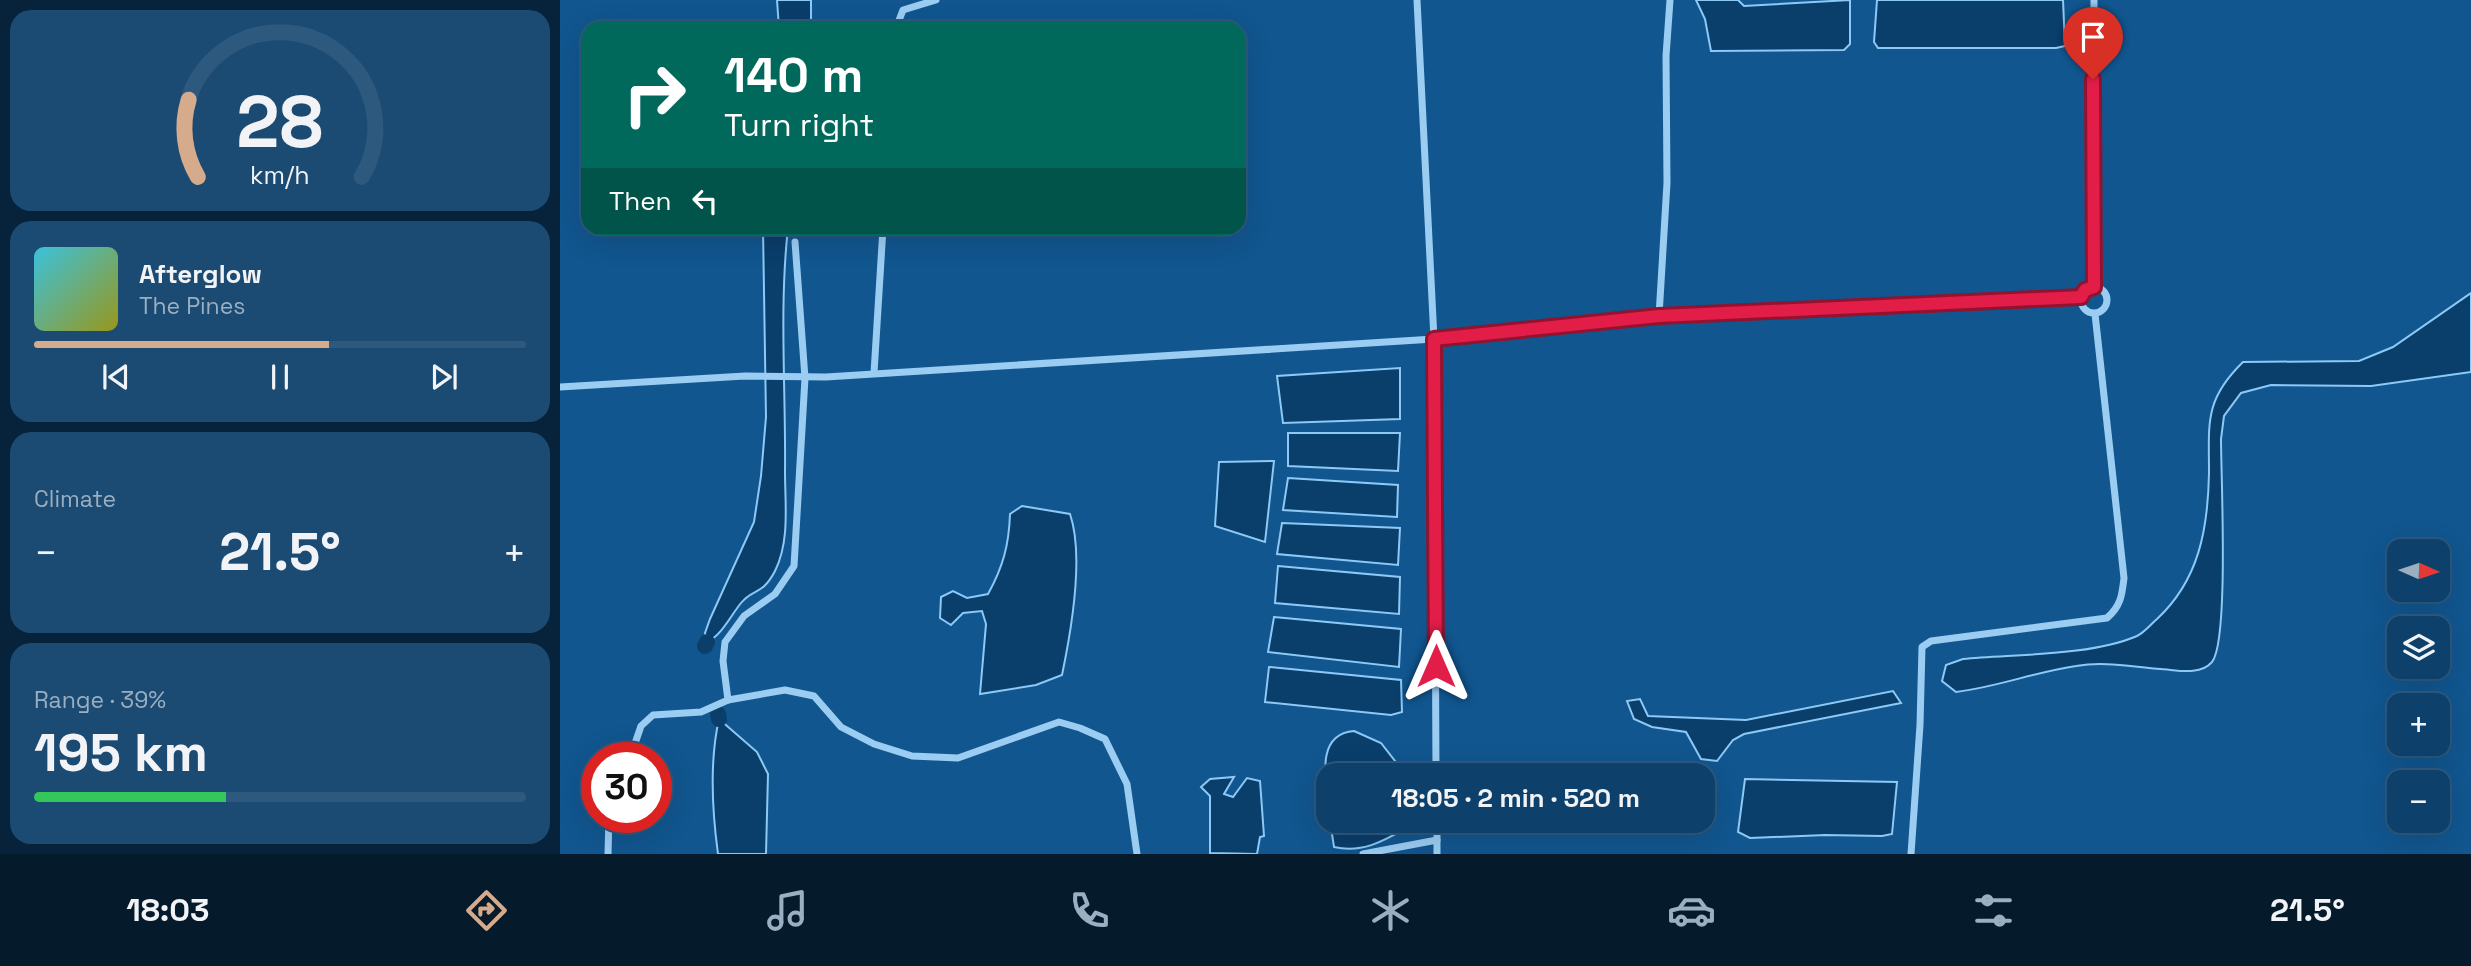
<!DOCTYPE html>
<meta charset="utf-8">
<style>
:root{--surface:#0d406b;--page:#1b4b73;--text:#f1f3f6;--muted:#9aafc1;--line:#2d597e;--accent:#d6ab8b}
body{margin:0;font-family:"Space Grotesk",sans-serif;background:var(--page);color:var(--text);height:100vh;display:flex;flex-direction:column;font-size:26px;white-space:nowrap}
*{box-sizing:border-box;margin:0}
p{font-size:23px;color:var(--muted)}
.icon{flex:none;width:38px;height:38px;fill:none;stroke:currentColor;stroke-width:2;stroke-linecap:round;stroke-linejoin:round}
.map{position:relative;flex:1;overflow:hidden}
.sheet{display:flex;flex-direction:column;gap:10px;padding:10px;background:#07233b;width:560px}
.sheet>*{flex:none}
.banner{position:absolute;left:21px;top:21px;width:665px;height:214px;border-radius:21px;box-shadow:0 7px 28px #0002,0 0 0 2px var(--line);background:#00695c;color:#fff;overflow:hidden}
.needle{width:46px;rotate:93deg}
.controls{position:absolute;left:1827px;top:539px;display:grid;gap:14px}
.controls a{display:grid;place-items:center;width:63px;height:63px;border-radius:14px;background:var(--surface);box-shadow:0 7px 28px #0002,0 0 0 2px var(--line);font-size:35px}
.speed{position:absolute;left:21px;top:742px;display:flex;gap:14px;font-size:35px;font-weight:700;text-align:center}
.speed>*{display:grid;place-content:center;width:91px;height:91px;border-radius:50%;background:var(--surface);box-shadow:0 7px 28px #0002,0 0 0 2px var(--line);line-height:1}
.speed .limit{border:10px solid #d22;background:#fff;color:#111}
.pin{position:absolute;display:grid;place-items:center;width:60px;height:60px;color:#fff;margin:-72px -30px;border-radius:50% 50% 50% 0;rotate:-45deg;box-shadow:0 0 7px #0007}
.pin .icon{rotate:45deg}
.me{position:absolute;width:77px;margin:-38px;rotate:0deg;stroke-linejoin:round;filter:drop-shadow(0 0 5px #0008)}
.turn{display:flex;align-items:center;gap:24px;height:147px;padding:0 28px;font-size:32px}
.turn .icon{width:91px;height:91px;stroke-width:2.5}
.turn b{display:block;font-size:49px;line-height:60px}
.then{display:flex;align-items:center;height:66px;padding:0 28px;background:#0003;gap:14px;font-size:26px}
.big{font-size:52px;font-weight:700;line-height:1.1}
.sheet .tile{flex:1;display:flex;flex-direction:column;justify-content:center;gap:10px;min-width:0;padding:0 24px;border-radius:21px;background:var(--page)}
.sheet .dial{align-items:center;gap:0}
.dial svg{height:182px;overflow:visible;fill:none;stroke:var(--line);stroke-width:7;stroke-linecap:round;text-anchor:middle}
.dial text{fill:var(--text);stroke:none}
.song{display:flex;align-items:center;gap:21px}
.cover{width:84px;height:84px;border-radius:10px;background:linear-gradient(135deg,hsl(190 70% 55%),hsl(60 70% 35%))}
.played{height:7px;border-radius:4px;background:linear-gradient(90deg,var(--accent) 60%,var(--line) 60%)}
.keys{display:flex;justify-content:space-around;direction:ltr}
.heat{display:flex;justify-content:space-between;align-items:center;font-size:38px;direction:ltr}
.charge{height:10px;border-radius:5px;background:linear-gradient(90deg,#34c759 39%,var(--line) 0)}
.trip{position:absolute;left:756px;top:763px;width:399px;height:70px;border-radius:21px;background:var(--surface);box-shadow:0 7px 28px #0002,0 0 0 2px var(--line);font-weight:700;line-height:70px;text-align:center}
.menu{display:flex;height:112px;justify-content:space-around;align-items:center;background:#051a2b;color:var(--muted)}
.menu .icon{width:49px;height:49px}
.menu .current{color:var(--accent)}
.menu b{font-size:32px;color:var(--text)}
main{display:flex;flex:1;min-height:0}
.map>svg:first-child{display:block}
.water{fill:#0a3e6b;stroke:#8dc9f6;stroke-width:2}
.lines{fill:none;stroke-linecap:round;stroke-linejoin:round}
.canal{stroke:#0a3e6b;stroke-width:16}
.minor{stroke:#9bccf2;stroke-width:7}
.route-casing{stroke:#92132f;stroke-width:18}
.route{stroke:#e11d48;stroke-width:12}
</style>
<main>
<section class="sheet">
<div class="tile dial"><svg viewBox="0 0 100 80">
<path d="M14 69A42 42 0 1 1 86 69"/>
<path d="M14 69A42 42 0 0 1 10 35" stroke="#d6ab8b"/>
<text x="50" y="56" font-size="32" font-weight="700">28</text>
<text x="50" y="72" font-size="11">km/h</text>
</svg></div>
<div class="tile">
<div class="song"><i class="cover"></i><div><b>Afterglow</b><p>The Pines</p></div></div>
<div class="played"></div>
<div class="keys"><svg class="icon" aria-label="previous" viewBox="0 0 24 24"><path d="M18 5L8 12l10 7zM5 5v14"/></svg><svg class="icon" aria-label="pause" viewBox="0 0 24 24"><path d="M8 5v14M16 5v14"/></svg><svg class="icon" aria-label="next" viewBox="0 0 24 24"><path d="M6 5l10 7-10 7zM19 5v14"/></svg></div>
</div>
<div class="tile"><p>Climate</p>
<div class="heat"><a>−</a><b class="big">21.5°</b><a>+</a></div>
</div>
<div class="tile"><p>Range · 39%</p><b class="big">195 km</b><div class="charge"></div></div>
</section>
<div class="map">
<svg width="1911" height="854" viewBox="0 0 1911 854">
<rect width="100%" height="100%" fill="#11568f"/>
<g class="water">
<path d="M217,0H251V28H219Z"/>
<path d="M1136,0H1178L1184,6L1290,0V44L1284,50L1151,51L1145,19Z"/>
<path d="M1317,0H1503L1505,46L1496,48H1318L1314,42Z"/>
<path d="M203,228H228C219,308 226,391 225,472C225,504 230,541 215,571C202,596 193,588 181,603C171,615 162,635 147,642L145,633L150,619L194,522L201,476L206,417Z"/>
<path d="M1911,293V372L1811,386L1711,385L1681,393L1664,416L1661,439C1661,475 1669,641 1652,662C1640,676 1617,670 1601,669C1572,667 1545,661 1516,666C1475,672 1437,687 1396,692L1382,681L1386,665L1403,659C1454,654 1531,656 1577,636C1585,632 1591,624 1597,619C1639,580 1648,529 1649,473C1649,423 1644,400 1683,362L1799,361L1833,347Z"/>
<path d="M840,368V419L723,423L717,376Z"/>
<path d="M728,433H840L838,471L728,466Z"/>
<path d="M714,461L705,542L655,526L659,462Z"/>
<path d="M728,478L838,485L837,517L723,510Z"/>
<path d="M462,506L510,514C524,555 511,632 502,675L476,685L420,694L426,624L422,611L403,613L391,625L380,618L381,597L393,591L407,598L428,594C443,567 449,545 450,514Z"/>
<path d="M722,523L840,528L838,565L717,554Z"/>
<path d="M718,566L840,577L839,614L715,603Z"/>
<path d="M714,617L841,629L839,667L708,652Z"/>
<path d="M709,667L841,680L842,712L831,715L705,702Z"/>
<path d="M1333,691L1341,703L1184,734L1173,740L1157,761L1141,759L1126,732L1092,727L1074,719L1067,701L1080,699L1088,716L1186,720Z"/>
<path d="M159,719L197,752L208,774L206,854H158C152,810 149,763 159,719Z"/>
<path d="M794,731L821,743L846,775H768V802C765,776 757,734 794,731Z"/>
<path d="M674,777L664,794L673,797L687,778L700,781L704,836L700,837L697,854L650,853V796L641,787L650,779Z"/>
<path d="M1185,779L1337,782L1332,834L1322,836L1265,835L1190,838L1178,832Z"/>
<path d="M770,821H851L852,825C827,839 804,854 774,847Z"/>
</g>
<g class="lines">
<g class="canal">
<path d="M145,646L147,642"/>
<path d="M158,714L159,719"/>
</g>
<g class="minor">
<path d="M857,0L874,339L876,775"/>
<path d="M336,28L343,10L376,0"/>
<circle cx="1534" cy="300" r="13"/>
<path d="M1534,287V0"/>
<path d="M1099,316L1107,183L1106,56L1110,0"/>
<path d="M314,373L323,228"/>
<path d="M0,387L185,376L266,377L874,339L1099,316L1521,297"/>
<path d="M168,700L225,690L254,696L281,727L314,744L352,756L398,758L499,722L520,728L545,739L567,784L577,854"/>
<path d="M70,758L81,726L93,715L141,712L168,700L163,661L165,642L184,616L215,594L234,566L245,378L235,242"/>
<path d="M877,821V854"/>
<path d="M48,854L49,817"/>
<path d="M803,854L877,840"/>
<path d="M1351,854L1360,725L1362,647L1371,641L1547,618C1561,606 1562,595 1564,578L1535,314"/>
</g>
</g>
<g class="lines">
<g class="route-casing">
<path id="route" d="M876,666L874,339L1099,316L1521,297L1525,290L1534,287L1533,79"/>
</g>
<use href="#route" class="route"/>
</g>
</svg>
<div class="controls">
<a><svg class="needle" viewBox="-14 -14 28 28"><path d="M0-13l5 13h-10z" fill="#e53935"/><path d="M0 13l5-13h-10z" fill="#9aafc1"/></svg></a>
<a><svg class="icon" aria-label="layers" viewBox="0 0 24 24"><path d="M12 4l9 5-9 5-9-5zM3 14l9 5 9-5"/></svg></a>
<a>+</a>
<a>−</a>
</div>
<div class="speed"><div class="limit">30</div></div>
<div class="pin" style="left:1533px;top:79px;background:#d93025"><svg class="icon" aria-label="arrive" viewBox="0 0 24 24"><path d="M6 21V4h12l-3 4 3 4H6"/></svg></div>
<svg class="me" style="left:876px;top:666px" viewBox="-20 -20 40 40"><path d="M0-17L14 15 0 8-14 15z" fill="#e11d48" stroke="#fff" stroke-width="4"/></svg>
<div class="trip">18:05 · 2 min · 520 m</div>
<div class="banner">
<div class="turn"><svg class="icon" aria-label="right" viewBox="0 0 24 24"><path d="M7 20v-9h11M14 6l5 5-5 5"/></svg><div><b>140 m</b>Turn right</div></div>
<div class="then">Then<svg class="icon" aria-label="left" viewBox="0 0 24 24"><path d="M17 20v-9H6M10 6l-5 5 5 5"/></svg></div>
</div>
</div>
</main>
<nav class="menu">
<b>18:03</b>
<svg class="icon current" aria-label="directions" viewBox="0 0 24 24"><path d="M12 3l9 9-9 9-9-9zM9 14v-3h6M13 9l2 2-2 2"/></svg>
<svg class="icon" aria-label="music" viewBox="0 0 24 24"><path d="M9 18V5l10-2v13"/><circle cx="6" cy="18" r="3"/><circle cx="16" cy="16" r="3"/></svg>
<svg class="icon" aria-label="phone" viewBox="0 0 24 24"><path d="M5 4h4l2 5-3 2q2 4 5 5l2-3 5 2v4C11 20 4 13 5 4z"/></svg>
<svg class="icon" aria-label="climate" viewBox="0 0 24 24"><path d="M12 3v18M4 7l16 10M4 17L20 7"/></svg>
<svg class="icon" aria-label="car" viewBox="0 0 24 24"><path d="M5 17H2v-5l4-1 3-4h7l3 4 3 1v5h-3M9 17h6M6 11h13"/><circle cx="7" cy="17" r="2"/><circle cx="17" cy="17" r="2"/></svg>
<svg class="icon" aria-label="filters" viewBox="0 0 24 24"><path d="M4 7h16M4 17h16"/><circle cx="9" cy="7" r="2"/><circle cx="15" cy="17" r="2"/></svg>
<b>21.5°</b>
</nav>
